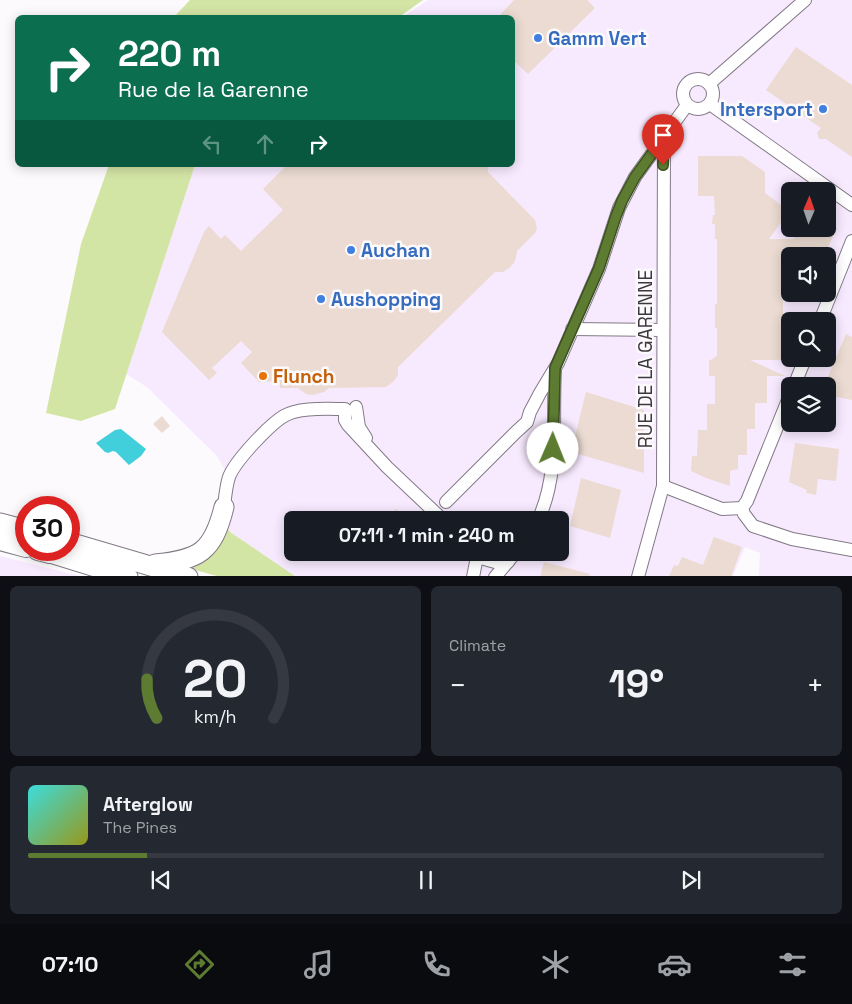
<!DOCTYPE html>
<meta charset="utf-8">
<style>
:root{--surface:#171b24;--page:#242831;--text:#f1f3f6;--muted:#9ea1a6;--line:#363941;--accent:#5d7b31}
body{margin:0;font-family:"Space Grotesk",sans-serif;background:var(--page);color:var(--text);height:100vh;display:flex;flex-direction:column;font-size:19px;white-space:nowrap}
*{box-sizing:border-box;margin:0}
p{font-size:16px;color:var(--muted)}
.icon{flex:none;width:28px;height:28px;fill:none;stroke:currentColor;stroke-width:2;stroke-linecap:round;stroke-linejoin:round}
.map{position:relative;height:576px;overflow:hidden}
.details{display:flex;flex-direction:column;gap:10px;padding:10px;background:#0d0f14;flex:1}
.details>*{flex:none}
.top-card{position:absolute;left:15px;top:15px;width:500px;height:152px;border-radius:8px;box-shadow:0 2px 12px #0003;background:#0b6e4f;color:#fff;overflow:hidden}
.needle{width:32px;rotate:2deg}
.controls{position:absolute;left:781px;top:182px;display:grid;gap:10px}
.controls a{display:grid;place-items:center;width:55px;height:55px;border-radius:8px;background:var(--surface);box-shadow:0 2px 12px #0003;font-size:25px}
.speed{position:absolute;left:15px;top:496px;display:flex;gap:10px;font-size:25px;font-weight:700;text-align:center}
.speed>*{display:grid;place-content:center;width:65px;height:65px;border-radius:50%;background:var(--surface);box-shadow:0 2px 12px #0003;line-height:1}
.speed .limit{border:8px solid #d22;background:#fff;color:#111}
.pin{position:absolute;display:grid;place-items:center;width:42px;height:42px;color:#fff;margin:-51px -21px;border-radius:50% 50% 50% 0;rotate:-45deg;box-shadow:0 0 5px #0007}
.pin .icon{rotate:45deg}
.me{position:absolute;width:55px;margin:-28px;rotate:1deg;stroke-linejoin:round;filter:drop-shadow(0 0 4px #0008)}
.turn{display:flex;align-items:center;gap:18px;height:105px;padding:0 20px;font-size:22px}
.turn .icon{width:65px;height:65px;stroke-width:2.5}
.turn b{display:block;font-size:35px;line-height:42px}
.lanes{display:flex;align-items:center;height:48px;padding:0 20px;background:#0003;justify-content:center;gap:25px;direction:ltr}
.lanes .off{opacity:.35}
.big{font-size:38px;font-weight:600;line-height:1.1}
.details .card{flex:1;display:flex;flex-direction:column;justify-content:center;gap:8px;min-width:0;padding:0 18px;border-radius:8px;background:var(--page)}
.details .dial{align-items:center;gap:0}
.dial svg{height:130px;overflow:visible;fill:none;stroke:var(--line);stroke-width:7;stroke-linecap:round;text-anchor:middle}
.dial text{fill:var(--text);stroke:none}
.song{display:flex;align-items:center;gap:15px}
.cover{width:60px;height:60px;border-radius:8px;background:linear-gradient(135deg,hsl(180 70% 55%),hsl(60 70% 35%))}
.played{height:5px;border-radius:2px;background:linear-gradient(90deg,var(--accent) 15%,var(--line) 15%)}
.keys{display:flex;justify-content:space-around;direction:ltr}
.heat{display:flex;justify-content:space-between;align-items:center;font-size:28px;direction:ltr}
.details .tiles{flex:1;display:grid;gap:10px;grid-template-columns:1fr 1fr}
.card:last-child{grid-column:span 2}
.trip{position:absolute;left:284px;top:511px;width:285px;height:50px;border-radius:8px;background:var(--surface);box-shadow:0 2px 12px #0003;font-weight:600;line-height:50px;text-align:center}
.tab-bar{display:flex;height:80px;justify-content:space-around;align-items:center;background:#090b0e;color:var(--muted)}
.tab-bar .icon{width:35px;height:35px}
.tab-bar .current{color:var(--accent)}
.tab-bar b{font-size:22px;color:var(--text)}
.map>svg:first-child{display:block}
.built{fill:#f7e9fe;fill-rule:evenodd}
.green{fill:#d3e5a5}
.water{fill:#42cfdc}
.building{fill:#ebdbd2}
.lines{fill:none;stroke-linecap:round;stroke-linejoin:round}
.minor-casing{stroke:#827a86;stroke-width:14}
.primary-casing{stroke:#827a86;stroke-width:21}
.trunk-casing{stroke:#827a86;stroke-width:22}
.minor{stroke:#fff;stroke-width:12}
.primary{stroke:#fff;stroke-width:19}
.trunk{stroke:#fff;stroke-width:20}
.route-casing{stroke:#3c5020;stroke-width:12}
.route{stroke:#5d7b31;stroke-width:9}
.shop-dot{fill:#3f7fe0;stroke:#fcfafd;stroke-width:2}
.food-dot{fill:#e8710a;stroke:#fcfafd;stroke-width:2}
.labels{text-anchor:middle;stroke-width:5;stroke-linejoin:round;paint-order:stroke}
.shop-label{font-size:19px;font-weight:bold;fill:#366cbe;stroke:#fcfafd;text-anchor:start}
.street-label{font-size:19px;fill:#3c393e;stroke:#fcfafd}
.food-label{font-size:19px;font-weight:bold;fill:#c56008;stroke:#fcfafd;text-anchor:start}
</style>
<div class="map">
<svg width="852" height="577" viewBox="0 0 852 577">
<rect width="100%" height="100%" fill="#fcfafd"/>
<g class="built">
<path d="M428,0H852V576H759L760,553L745,547L733,576H295L230,532L224,523L229,477L217,456L147,387L126,374L195,165H512V18L403,17ZM790,191H828V229H790ZM790,256H828V294H790ZM790,321H828V359H790ZM790,386H828V424H790ZM292,520H560V552H292Z"/>
<path d="M0,556L80,576H0Z"/>
</g>
<g class="green">
<path d="M190,0H423L399,17H174Z"/>
<path d="M109,165H195L115,409L81,421L46,413L81,244Z"/>
<path d="M224,523L230,532L295,576H217L191,569C198,564 206,560 212,555C221,547 223,534 224,523Z"/>
</g>
<path class="water" d="M121,429L146,449L141,456L129,465L116,452L113,451L108,453L105,452L96,443L115,430Z"/>
<g class="building">
<path d="M514,0H587L595,8L528,74L512,59V18H497Z"/>
<path d="M796,47L852,85V157L826,139H819L817,133L821,128L766,90Z"/>
<path d="M698,156H742L765,172V193L789,211L769,239H794L798,229H828V224L837,228L824,256H790V275H783V360H750L785,376H767V403H755V429H747V455H738V469L730,471V486L706,478L691,471L692,456H697L698,430H707V404H715V376H709V361L717,356V328H715V304H717V239H715V224H712L713,215H715L714,196H698Z"/>
<path d="M287,165H488V172L535,220L537,229L535,233L517,251L516,257L514,263L509,268L503,272H495L398,367V375L393,382L386,387L329,388L324,392L313,395L306,394L298,388H280V381L259,382L241,363L252,352L241,341L212,368L217,373L209,380L162,332L204,232L209,226L221,239L225,235L241,251L283,210L263,189Z"/>
<path d="M846,334L852,337V400L828,395V386H824Z"/>
<path d="M586,392L644,410V473L571,452Z"/>
<path d="M162,416L170,426L162,433L153,424Z"/>
<path d="M795,443L839,449L836,481L818,479L816,495L806,493L807,490L789,482Z"/>
<path d="M581,478L621,490L610,538L570,526Z"/>
<path d="M396,509L408,520H385Z"/>
<path d="M714,537L742,547L731,577H669L674,565L678,566L682,557L703,565Z"/>
<path d="M544,562L590,574L589,577H540Z"/>
</g>
<g class="lines">
<g class="minor-casing">
<g id="minor">
<circle cx="698" cy="94" r="15"/>
<path d="M709,84L805,0"/>
<path d="M710,104L852,205"/>
<path d="M820,321L852,241"/>
<path d="M572,329L663,330"/>
<path d="M794,386L805,359"/>
<path d="M356,407L359,427L366,438"/>
<path d="M663,486L722,509L742,508"/>
<path d="M446,502L516,432L527,422L530,412L540,393L558,363L599,269L619,208L635,177L687,105"/>
<path d="M224,507C225,498 226,486 229,477C235,461 269,425 284,416C299,407 327,409 345,409V420L348,425L387,467L443,520"/>
<path d="M742,508L747,501L790,395"/>
<path d="M742,508L744,514L753,526L792,539L852,550"/>
<path d="M538,520C560,474 552,419 555,370"/>
<path d="M473,552L477,557L473,577"/>
<path d="M477,557L495,562H508"/>
<path d="M495,577L516,552"/>
<path d="M638,577L663,486L664,137"/>
</g>
</g>
<g class="primary-casing">
<g id="primary">
<path d="M0,523L26,530"/>
<path d="M69,542L188,577"/>
<path d="M50,553L128,577"/>
<path d="M155,564C199,560 213,552 224,507"/>
</g>
</g>
<g class="trunk-casing">
<g id="trunk">
<path d="M0,540L26,547"/>
<path d="M38,550L50,553"/>
</g>
</g>
<use href="#minor" class="minor"/>
<use href="#primary" class="primary"/>
<use href="#trunk" class="trunk"/>
</g>
<g class="lines">
<g class="route-casing">
<path id="route" d="M553,449L555,368L599,268L616,216L622,201L635,177L664,137L663,165"/>
</g>
<use href="#route" class="route"/>
</g>
<g class="shop-dot">
<circle cx="538" cy="38" r="5"/>
<circle cx="823" cy="109" r="5"/>
<circle cx="351" cy="250" r="5"/>
<circle cx="321" cy="299" r="5"/>
</g>
<circle class="food-dot" cx="263" cy="376" r="5"/>
<g class="labels">
<g class="shop-label">
<text x="548" y="45">Gamm Vert</text>
<text x="813" y="116" text-anchor="end">Intersport</text>
<text x="361" y="257">Auchan</text>
<text x="331" y="306">Aushopping</text>
</g>
<g class="street-label">
<text transform="translate(645 359) rotate(-90)" y="7">RUE DE LA GARENNE</text>
</g>
<g class="food-label">
<text x="273" y="383">Flunch</text>
</g>
</g>
</svg>
<div class="controls">
<a><svg class="needle" viewBox="-14 -14 28 28"><path d="M0-13l5 13h-10z" fill="#e53935"/><path d="M0 13l5-13h-10z" fill="#9ea1a6"/></svg></a>
<a><svg class="icon" aria-label="sound" viewBox="0 0 24 24"><path d="M4 9h4l5-4v14l-5-4H4zM17 9q2 3 0 6"/></svg></a>
<a><svg class="icon" aria-label="search" viewBox="0 0 24 24"><circle cx="10" cy="10" r="6"/><path d="M15 15l6 6"/></svg></a>
<a><svg class="icon" aria-label="layers" viewBox="0 0 24 24"><path d="M12 4l9 5-9 5-9-5zM3 14l9 5 9-5"/></svg></a>
</div>
<div class="speed"><div class="limit">30</div></div>
<div class="pin" style="left:663px;top:165px;background:#d93025"><svg class="icon" aria-label="arrive" viewBox="0 0 24 24"><path d="M6 21V4h12l-3 4 3 4H6"/></svg></div>
<svg class="me" style="left:553px;top:449px" viewBox="-20 -20 40 40"><circle r="19" fill="#fff"/><path d="M0-13L10 11 0 6-10 11z" fill="#5d7b31"/></svg>
<div class="trip">07:11 · 1 min · 240 m</div>
<div class="top-card">
<div class="turn"><svg class="icon" aria-label="right" viewBox="0 0 24 24"><path d="M7 20v-9h11M14 6l5 5-5 5"/></svg><div><b>220 m</b>Rue de la Garenne</div></div>
<div class="lanes"><svg class="icon off" aria-label="left" viewBox="0 0 24 24"><path d="M17 20v-9H6M10 6l-5 5 5 5"/></svg><svg class="icon off" aria-label="ahead" viewBox="0 0 24 24"><path d="M12 20V5M6 11l6-6 6 6"/></svg><svg class="icon" aria-label="right" viewBox="0 0 24 24"><path d="M7 20v-9h11M14 6l5 5-5 5"/></svg></div>
</div>
</div>
<section class="details">
<div class="tiles">
<div class="card dial"><svg viewBox="0 0 100 80">
<path d="M14 69A42 42 0 1 1 86 69"/>
<path d="M14 69A42 42 0 0 1 8 45" stroke="#5d7b31"/>
<text x="50" y="56" font-size="32" font-weight="700">20</text>
<text x="50" y="72" font-size="11">km/h</text>
</svg></div>
<div class="card"><p>Climate</p>
<div class="heat"><a>−</a><b class="big">19°</b><a>+</a></div>
</div>
<div class="card">
<div class="song"><i class="cover"></i><div><b>Afterglow</b><p>The Pines</p></div></div>
<div class="played"></div>
<div class="keys"><svg class="icon" aria-label="previous" viewBox="0 0 24 24"><path d="M18 5L8 12l10 7zM5 5v14"/></svg><svg class="icon" aria-label="pause" viewBox="0 0 24 24"><path d="M8 5v14M16 5v14"/></svg><svg class="icon" aria-label="next" viewBox="0 0 24 24"><path d="M6 5l10 7-10 7zM19 5v14"/></svg></div>
</div>
</div>
</section>
<nav class="tab-bar">
<b>07:10</b>
<svg class="icon current" aria-label="directions" viewBox="0 0 24 24"><path d="M12 3l9 9-9 9-9-9zM9 14v-3h6M13 9l2 2-2 2"/></svg>
<svg class="icon" aria-label="music" viewBox="0 0 24 24"><path d="M9 18V5l10-2v13"/><circle cx="6" cy="18" r="3"/><circle cx="16" cy="16" r="3"/></svg>
<svg class="icon" aria-label="phone" viewBox="0 0 24 24"><path d="M5 4h4l2 5-3 2q2 4 5 5l2-3 5 2v4C11 20 4 13 5 4z"/></svg>
<svg class="icon" aria-label="climate" viewBox="0 0 24 24"><path d="M12 3v18M4 7l16 10M4 17L20 7"/></svg>
<svg class="icon" aria-label="car" viewBox="0 0 24 24"><path d="M5 17H2v-5l4-1 3-4h7l3 4 3 1v5h-3M9 17h6M6 11h13"/><circle cx="7" cy="17" r="2"/><circle cx="17" cy="17" r="2"/></svg>
<svg class="icon" aria-label="filters" viewBox="0 0 24 24"><path d="M4 7h16M4 17h16"/><circle cx="9" cy="7" r="2"/><circle cx="15" cy="17" r="2"/></svg>
</nav>
